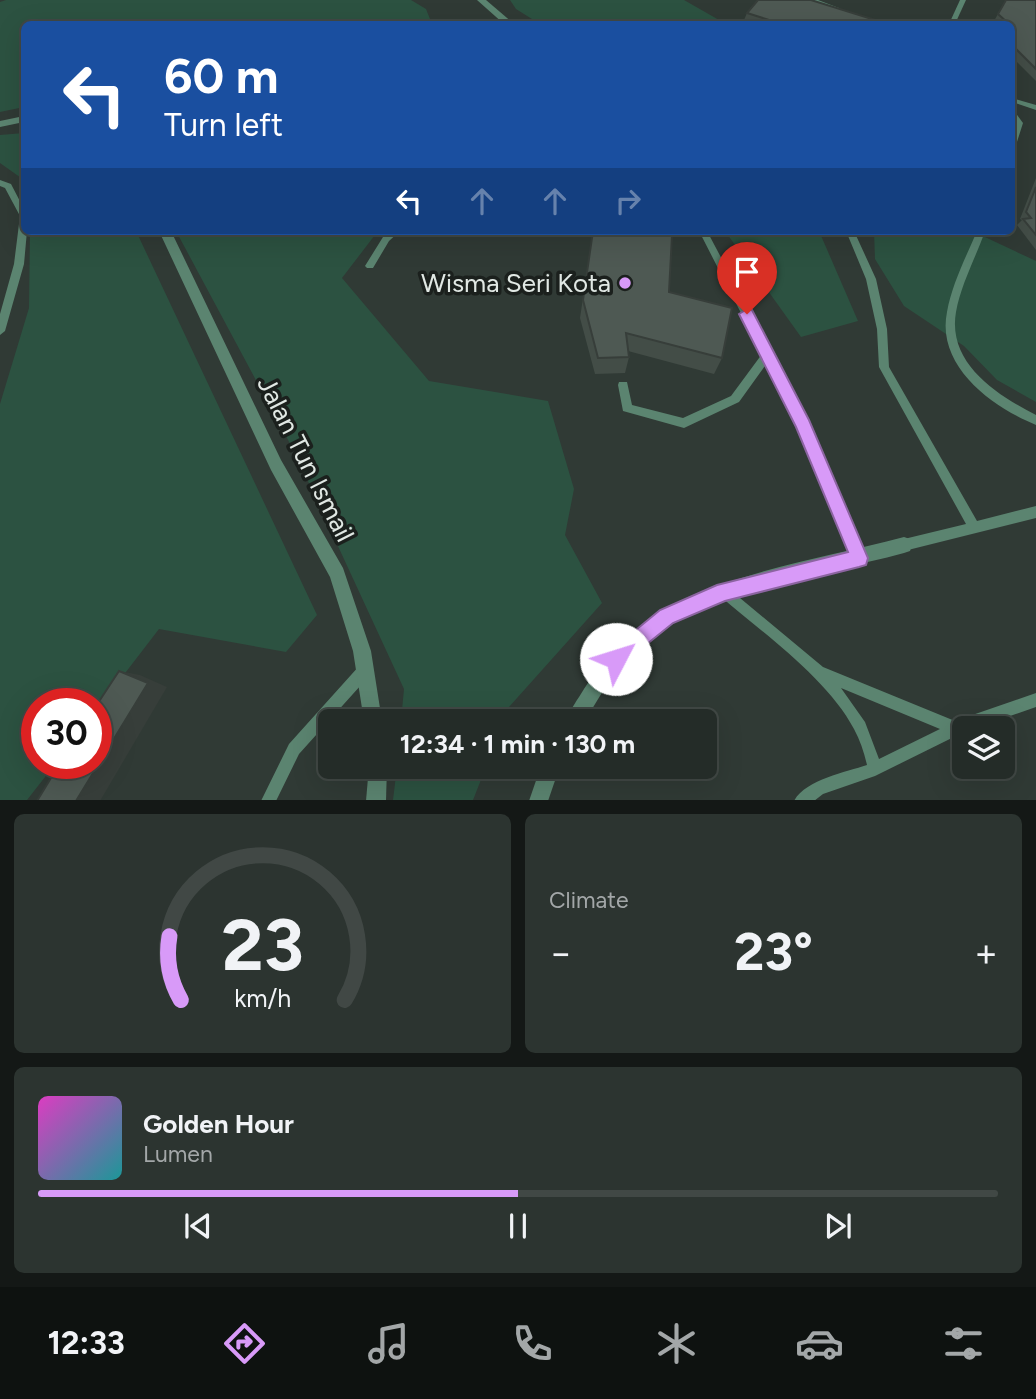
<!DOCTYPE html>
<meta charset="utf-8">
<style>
:root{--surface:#242c28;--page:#2c3430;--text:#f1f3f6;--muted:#a3a7a8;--line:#414845;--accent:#d89af8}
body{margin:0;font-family:Figtree,sans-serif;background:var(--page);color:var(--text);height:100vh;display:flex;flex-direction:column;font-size:26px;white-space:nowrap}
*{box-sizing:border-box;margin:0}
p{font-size:23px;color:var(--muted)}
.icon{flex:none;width:38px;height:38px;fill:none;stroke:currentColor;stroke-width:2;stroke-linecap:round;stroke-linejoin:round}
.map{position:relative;height:800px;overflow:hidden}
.sheet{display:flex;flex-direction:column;gap:14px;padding:14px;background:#141816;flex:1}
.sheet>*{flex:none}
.guide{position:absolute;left:21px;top:21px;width:994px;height:214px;border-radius:10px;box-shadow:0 7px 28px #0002,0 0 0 2px var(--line);background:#1a4fa0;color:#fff;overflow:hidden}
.fabs{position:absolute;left:952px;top:716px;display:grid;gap:14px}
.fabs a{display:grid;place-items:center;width:63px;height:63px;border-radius:10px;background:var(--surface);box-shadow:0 7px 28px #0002,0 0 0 2px var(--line);font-size:35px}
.speed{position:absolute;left:21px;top:688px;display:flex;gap:14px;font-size:35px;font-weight:700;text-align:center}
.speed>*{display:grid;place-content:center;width:91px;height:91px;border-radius:50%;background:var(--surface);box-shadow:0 7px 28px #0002,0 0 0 2px var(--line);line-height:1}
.speed .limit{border:10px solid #d22;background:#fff;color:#111}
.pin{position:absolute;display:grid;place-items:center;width:60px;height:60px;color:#fff;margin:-72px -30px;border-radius:50% 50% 50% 0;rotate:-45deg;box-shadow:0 0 7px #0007}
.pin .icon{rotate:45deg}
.me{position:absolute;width:77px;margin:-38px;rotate:50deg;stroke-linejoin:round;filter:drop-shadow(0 0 5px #0008)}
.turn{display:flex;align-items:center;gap:24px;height:147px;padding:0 28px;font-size:32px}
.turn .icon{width:91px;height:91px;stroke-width:2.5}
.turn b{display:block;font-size:49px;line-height:60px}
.lanes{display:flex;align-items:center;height:66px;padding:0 28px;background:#0003;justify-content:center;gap:35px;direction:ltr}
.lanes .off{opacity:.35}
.big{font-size:52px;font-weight:700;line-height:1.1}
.sheet .tile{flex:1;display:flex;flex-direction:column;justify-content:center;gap:10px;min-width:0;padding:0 24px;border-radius:10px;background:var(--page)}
.sheet .dial{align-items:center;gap:0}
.dial svg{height:182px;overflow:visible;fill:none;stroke:var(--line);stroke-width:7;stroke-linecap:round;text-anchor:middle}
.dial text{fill:var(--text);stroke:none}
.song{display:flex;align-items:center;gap:21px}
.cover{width:84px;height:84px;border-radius:10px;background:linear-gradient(135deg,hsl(310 70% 55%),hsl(180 70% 35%))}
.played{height:7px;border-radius:4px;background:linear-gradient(90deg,var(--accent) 50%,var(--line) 50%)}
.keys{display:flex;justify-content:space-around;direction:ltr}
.heat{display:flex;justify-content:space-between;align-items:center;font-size:38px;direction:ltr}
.sheet .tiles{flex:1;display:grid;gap:14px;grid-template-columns:1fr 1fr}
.tile:last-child{grid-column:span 2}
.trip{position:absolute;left:318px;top:709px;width:399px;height:70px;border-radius:10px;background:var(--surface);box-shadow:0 7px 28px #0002,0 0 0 2px var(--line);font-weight:700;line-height:70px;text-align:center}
.menu{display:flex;height:112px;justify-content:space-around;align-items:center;background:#0e1210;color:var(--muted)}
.menu .icon{width:49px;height:49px}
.menu .selected{color:var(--accent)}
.menu b{font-size:32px;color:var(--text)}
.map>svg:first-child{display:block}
.green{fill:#2c5241}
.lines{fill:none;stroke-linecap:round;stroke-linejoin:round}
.service{fill:#5b8470;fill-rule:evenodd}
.minor{fill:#5b8470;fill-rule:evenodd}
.tertiary{fill:#5b8470;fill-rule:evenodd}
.wall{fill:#434d47}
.shaded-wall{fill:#373e3a}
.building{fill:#4e5953;stroke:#373e3a;stroke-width:2}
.route{fill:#d89af8;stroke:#8c64a1;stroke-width:2}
.poi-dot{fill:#d89af8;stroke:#1b201d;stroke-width:2.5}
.labels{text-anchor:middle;stroke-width:7;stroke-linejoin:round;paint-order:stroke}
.poi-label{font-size:26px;fill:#e1e8e4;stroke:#1b201d;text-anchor:end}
.street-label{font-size:26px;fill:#e1e8e4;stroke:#1b201d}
</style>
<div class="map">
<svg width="1036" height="801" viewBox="0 0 1036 801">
<rect width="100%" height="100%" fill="#303a35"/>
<g class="green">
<path d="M6,0H411L426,9L432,24H24V107L0,112V2Z"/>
<path d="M510,0H684L726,24H540L516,9Z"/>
<path d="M24,133V180L0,163V135Z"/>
<path d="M30,231H136L317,615L286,652L159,629L96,711V704H37V763H56L27,800H0V404L29,308Z"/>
<path d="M176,231H378L342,278L429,381L548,401L574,489L565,535L602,603L509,707L504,721H401L404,689L295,453Z"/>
<path d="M725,231H819L858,321L801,337Z"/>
<path d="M874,231H972L1036,261V402L997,380L964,346L904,306L875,259Z"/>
<path d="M397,767V766L486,767L473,800H393Z"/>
</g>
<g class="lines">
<g class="service">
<path d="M809,0H818L839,8L834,9Z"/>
<path d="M960,0H966L955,24H949Z"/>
<path d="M1012,98L1036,105V110L1012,102Z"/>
<path d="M1012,112H1015L1023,123L1016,145L1012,148V134L1015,123L1012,119Z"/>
<path d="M0,180L11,184L24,209V231H27L24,264L5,331L0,335V314L14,264L20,216L5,188L0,186Z"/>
<path d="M390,231H400L389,241L373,268H367L365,266L383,237Z"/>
<path d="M699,231H707L808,422L865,558L863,562L859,564L855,562L799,427L767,363L739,402L684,428L623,411L618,385L619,382H627L632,405L683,418L731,396L762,354Z"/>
<path d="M846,231H854L876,279L887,329L889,367L977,521L1036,506V518L904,551L900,549L898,545L900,541L904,539L966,524L879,367L877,329L866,279Z"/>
<path d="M977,231H985C976,257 961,284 956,312C947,363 997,395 1036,415V425C992,407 936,366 947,312C952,284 966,257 977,231Z"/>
<path d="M724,586L728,588L823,667L955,721L1036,693V707L975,728H964V732L875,776L823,794L814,801H794C805,780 846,772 867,765C864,752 860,740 854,729C828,679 763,633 720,596L718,592L720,588ZM841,688L940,729L879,759L865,722Z"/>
<path d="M365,663L370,665L372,670L370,675L299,754L276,801H261L289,744L360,665Z"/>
</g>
<g class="minor">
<path d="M477,0H486L514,24H504Z"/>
<path d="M904,537L910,539L912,545L910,551L904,553C809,579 689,589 620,667C606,684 596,703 585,721H565C570,710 578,699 584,689C654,578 788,568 904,537Z"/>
<path d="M541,766H560L548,801H529Z"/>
</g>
<g class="tertiary">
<path d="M24,116V122L0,127V121Z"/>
<path d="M159,231H171L281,460L343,568L371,651L382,721H364L353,651L330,577L271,470Z"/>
<path d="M369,766H387L386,801H366Z"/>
</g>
</g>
<g class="wall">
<path d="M1006,0H1036V81L1012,57V24H997L994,21Z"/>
<path d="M747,13L888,24H759L744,20Z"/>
<path d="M1036,178V250L1017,225L1022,220L1020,219Z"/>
<path d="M593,231L669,292L722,358L714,374L628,351L629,357L625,373L595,374L580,318Z"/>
</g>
<path class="shaded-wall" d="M119,671L140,675L167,687L100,801H76Z"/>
<g class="building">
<path d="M758,0H811L888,24H782L747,13Z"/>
<path d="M1006,0H1036V69L1012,45V24H999L1008,23L998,14Z"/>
<path d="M1036,187V235L1023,219L1031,218L1026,212Z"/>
<path d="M593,231H632L672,236L669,292L732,308L722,358L626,333L629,357L598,358L583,300Z"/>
<path d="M119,671L148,683L76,801H37L60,763H96V706Z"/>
</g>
<path class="route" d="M747,309L752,310L809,420L868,558L866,565L859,567L725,601L673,623L616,669L609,666L606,659L609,652L660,610L717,585L848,552L796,427L739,314Z"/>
<circle class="poi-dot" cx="625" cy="283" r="7"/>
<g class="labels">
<g class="poi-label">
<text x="611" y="292">Wisma Seri Kota</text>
</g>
<g class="street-label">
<text transform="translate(306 459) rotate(63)" y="9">Jalan Tun Ismail</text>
</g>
</g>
</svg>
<div class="fabs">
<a><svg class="icon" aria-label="layers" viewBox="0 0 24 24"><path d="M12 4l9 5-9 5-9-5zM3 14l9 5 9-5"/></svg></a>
</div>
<div class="speed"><div class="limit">30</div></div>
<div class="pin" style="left:747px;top:314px;background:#d93025"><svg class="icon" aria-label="arrive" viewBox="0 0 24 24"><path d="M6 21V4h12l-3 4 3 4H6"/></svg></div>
<svg class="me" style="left:616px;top:659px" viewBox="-20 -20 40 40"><circle r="19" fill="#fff"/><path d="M0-13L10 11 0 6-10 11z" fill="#d89af8"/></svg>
<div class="trip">12:34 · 1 min · 130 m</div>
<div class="guide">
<div class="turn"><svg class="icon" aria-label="left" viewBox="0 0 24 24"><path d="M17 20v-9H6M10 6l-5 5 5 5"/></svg><div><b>60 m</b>Turn left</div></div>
<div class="lanes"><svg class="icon" aria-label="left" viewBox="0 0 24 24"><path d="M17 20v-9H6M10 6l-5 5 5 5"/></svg><svg class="icon off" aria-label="ahead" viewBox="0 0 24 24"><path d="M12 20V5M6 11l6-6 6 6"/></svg><svg class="icon off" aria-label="ahead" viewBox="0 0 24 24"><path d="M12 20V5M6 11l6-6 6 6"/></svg><svg class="icon off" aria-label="right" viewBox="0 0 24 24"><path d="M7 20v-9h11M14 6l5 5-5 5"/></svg></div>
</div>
</div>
<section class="sheet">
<div class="tiles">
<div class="tile dial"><svg viewBox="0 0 100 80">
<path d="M14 69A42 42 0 1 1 86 69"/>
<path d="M14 69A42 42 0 0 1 9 41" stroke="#d89af8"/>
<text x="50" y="56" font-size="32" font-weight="700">23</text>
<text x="50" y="72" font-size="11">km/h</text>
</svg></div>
<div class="tile"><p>Climate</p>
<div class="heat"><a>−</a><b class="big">23°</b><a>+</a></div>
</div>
<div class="tile">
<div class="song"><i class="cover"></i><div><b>Golden Hour</b><p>Lumen</p></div></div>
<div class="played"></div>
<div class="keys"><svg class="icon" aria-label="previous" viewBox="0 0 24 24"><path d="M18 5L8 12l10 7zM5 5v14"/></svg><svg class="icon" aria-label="pause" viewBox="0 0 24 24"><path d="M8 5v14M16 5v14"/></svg><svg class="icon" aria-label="next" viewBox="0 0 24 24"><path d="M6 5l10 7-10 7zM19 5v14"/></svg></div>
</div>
</div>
</section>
<nav class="menu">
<b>12:33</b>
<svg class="icon selected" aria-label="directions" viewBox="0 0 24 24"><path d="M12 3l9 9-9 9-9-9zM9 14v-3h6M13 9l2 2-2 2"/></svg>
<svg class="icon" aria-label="music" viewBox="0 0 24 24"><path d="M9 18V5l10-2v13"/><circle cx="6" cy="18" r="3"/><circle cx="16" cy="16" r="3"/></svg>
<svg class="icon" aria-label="phone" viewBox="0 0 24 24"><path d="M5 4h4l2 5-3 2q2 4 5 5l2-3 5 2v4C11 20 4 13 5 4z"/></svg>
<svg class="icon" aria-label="climate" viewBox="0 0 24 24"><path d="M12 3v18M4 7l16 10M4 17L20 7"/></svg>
<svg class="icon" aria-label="car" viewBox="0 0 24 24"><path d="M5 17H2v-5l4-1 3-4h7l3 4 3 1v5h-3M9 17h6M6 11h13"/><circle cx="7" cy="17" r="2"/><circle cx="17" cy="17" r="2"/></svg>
<svg class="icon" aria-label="filters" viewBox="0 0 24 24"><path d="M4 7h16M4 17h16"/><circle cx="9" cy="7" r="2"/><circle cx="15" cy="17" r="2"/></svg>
</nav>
